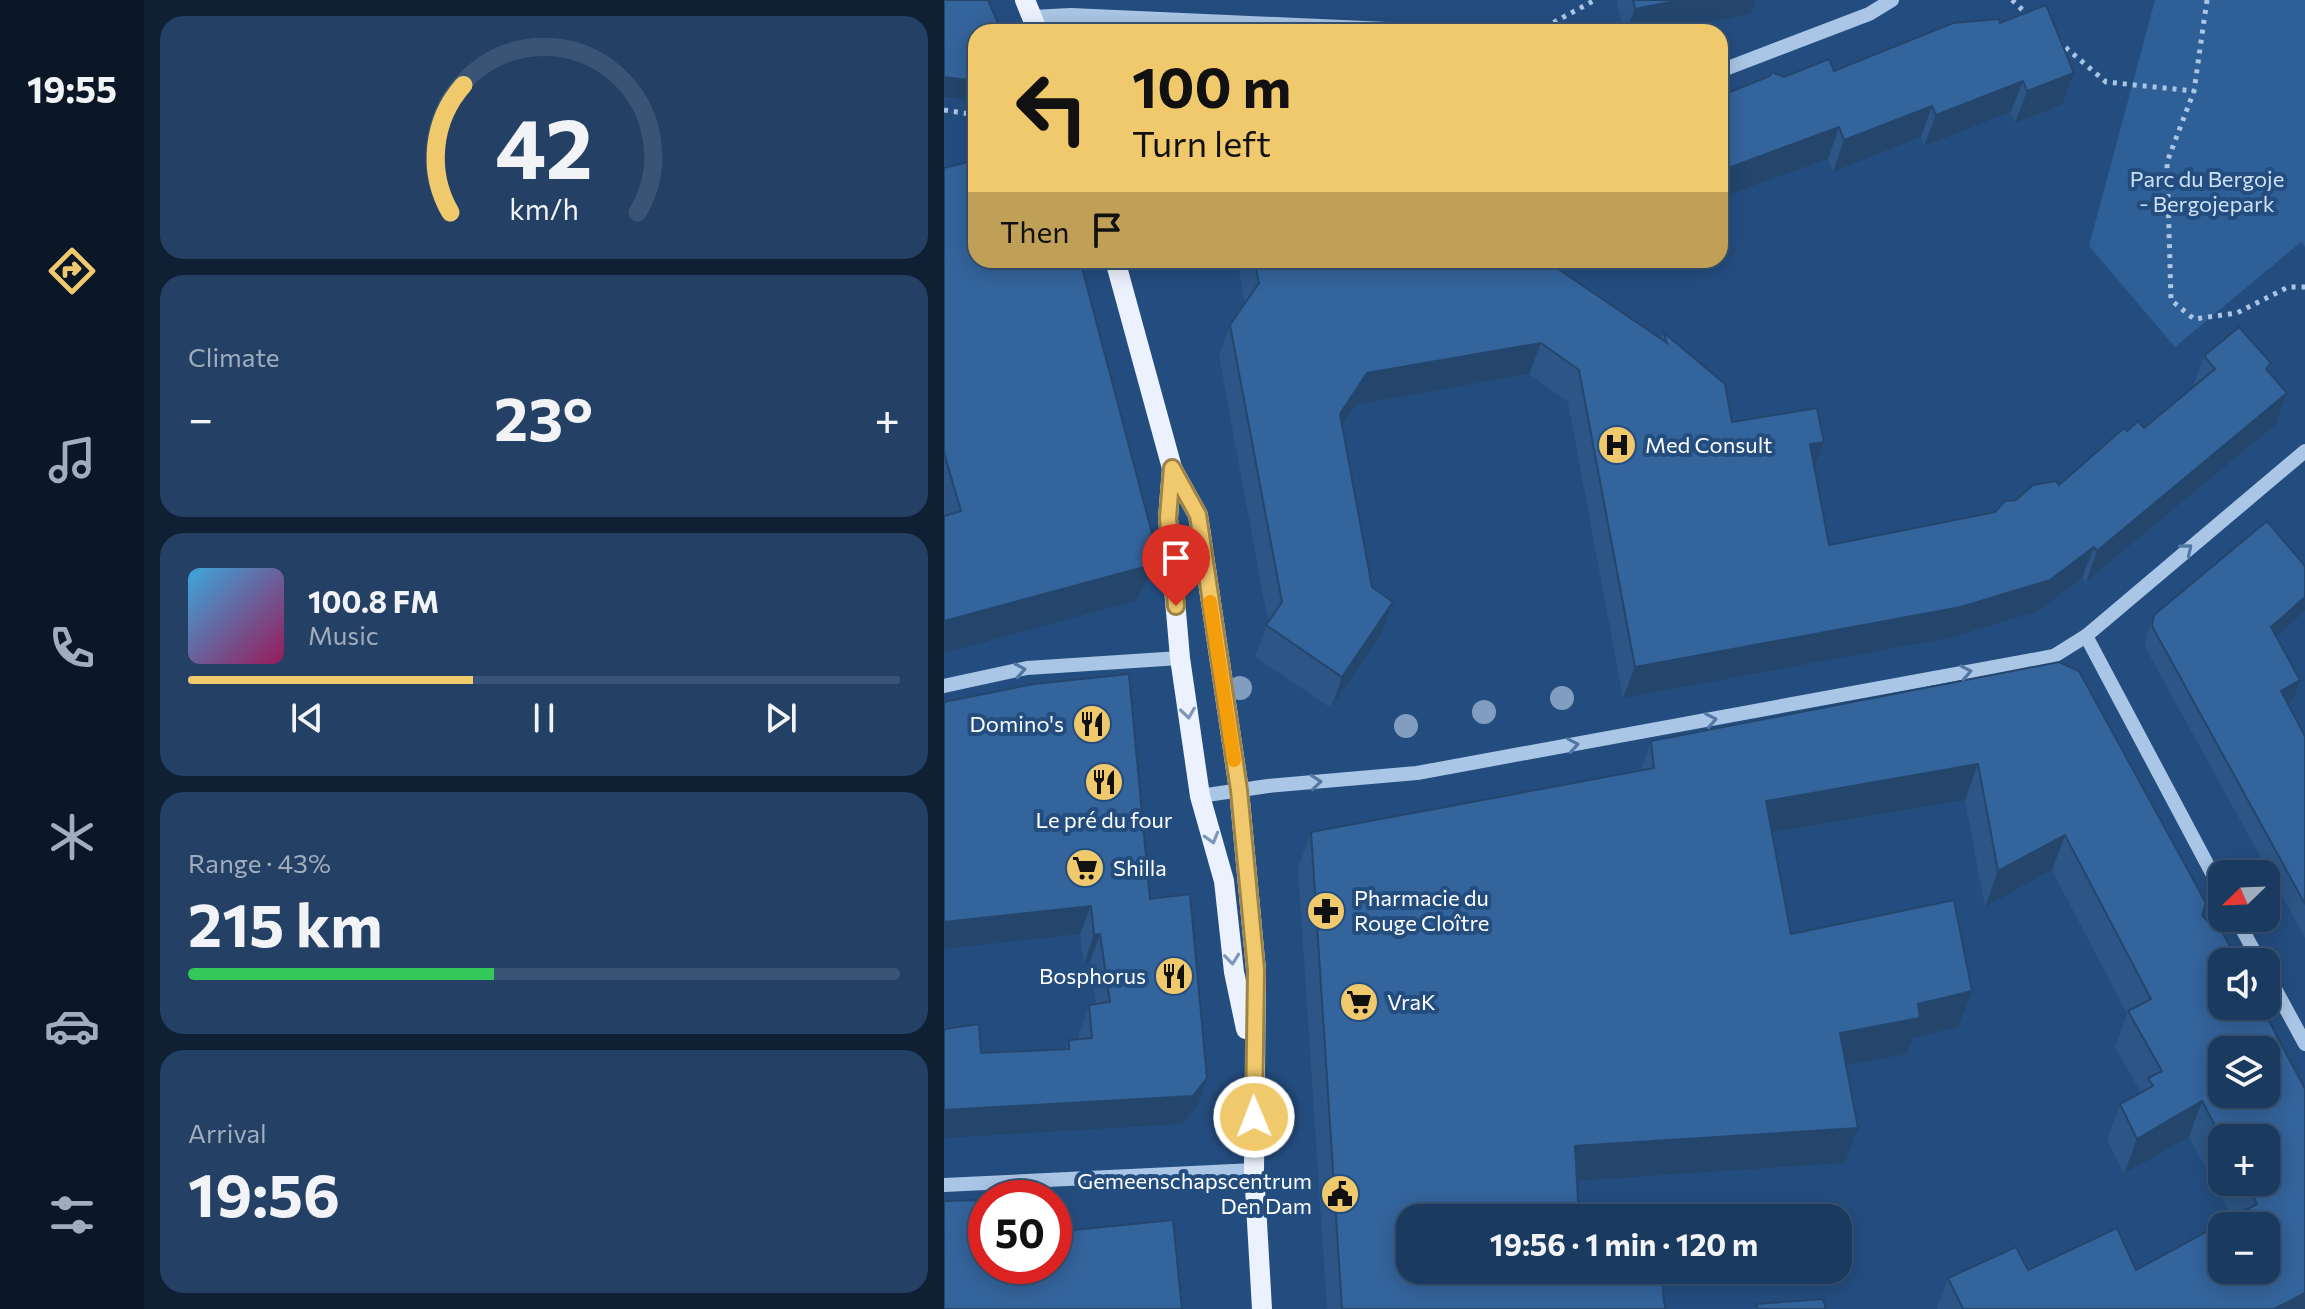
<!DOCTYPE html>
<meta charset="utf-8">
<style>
:root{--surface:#1b3a5f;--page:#244165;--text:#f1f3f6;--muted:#a0adbd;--line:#395474;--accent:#f1c96d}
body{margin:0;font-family:Commissioner,sans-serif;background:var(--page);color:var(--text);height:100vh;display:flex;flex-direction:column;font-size:30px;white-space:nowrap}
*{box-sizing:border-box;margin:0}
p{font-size:26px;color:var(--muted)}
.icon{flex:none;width:44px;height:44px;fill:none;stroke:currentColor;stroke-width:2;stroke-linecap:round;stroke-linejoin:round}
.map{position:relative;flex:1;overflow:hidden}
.drawer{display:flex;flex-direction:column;gap:16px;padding:16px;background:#0f2034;width:800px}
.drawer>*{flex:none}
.banner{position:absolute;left:24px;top:24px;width:760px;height:244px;border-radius:24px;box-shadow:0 4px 20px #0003,0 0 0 2px var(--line);background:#f1c96d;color:#111;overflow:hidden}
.needle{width:52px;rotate:247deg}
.buttons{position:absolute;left:1264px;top:860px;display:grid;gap:16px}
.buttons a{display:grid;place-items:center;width:72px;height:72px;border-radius:16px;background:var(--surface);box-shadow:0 4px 20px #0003,0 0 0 2px var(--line);font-size:40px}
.speed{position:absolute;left:24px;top:1180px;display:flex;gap:16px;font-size:40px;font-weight:700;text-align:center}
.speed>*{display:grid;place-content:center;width:104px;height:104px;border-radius:50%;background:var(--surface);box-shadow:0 4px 20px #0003,0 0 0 2px var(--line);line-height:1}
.speed .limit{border:12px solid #d22;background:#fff;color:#111}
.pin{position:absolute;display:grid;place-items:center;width:68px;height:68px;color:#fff;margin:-82px -34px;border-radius:50% 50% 50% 0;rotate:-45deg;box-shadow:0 0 8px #0007}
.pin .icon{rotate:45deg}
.me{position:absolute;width:88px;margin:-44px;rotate:359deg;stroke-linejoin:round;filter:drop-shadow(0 0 6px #0008)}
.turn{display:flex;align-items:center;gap:28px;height:168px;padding:0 32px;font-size:36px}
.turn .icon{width:104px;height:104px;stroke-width:2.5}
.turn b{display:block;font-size:56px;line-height:68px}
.then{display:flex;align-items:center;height:76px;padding:0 32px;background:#0003;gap:16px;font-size:30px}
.big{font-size:60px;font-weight:700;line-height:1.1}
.drawer .widget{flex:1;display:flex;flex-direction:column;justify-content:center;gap:12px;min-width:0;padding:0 28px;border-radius:24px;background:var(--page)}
.drawer .dial{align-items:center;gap:0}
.dial svg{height:208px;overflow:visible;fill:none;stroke:var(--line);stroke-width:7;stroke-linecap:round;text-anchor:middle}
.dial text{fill:var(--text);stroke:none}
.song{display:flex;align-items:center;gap:24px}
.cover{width:96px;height:96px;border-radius:12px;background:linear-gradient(135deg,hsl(200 70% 55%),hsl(330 70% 35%))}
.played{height:8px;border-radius:4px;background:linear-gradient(90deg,var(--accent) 40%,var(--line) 40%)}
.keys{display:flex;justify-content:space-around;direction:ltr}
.heat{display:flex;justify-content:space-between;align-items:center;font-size:44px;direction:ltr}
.charge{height:12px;border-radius:6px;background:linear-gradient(90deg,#34c759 43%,var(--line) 0)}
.trip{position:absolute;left:452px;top:1204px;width:456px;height:80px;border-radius:24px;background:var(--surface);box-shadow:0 4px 20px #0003,0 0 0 2px var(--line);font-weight:700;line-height:80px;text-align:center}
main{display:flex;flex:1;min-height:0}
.dock{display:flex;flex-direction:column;width:144px;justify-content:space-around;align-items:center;background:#0b1726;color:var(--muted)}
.dock .icon{width:56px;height:56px}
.dock .active{color:var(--accent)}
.dock b{font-size:36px;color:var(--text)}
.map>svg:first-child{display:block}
.green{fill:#2e5f97}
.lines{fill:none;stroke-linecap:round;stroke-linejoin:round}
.path{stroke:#aac6e6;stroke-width:5;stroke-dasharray:4 6;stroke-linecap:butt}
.minor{stroke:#aac6e6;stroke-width:14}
.major{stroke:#ebf2fd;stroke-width:20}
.tree{fill:#819ec0}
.wall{fill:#2d5686;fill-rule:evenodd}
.shaded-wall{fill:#24466d}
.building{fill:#34649c;stroke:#24466d;stroke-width:2;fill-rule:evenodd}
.oneway{stroke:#5377a3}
.oneway2{stroke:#7e97b8}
.route-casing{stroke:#9d8347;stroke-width:20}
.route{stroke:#f1c96d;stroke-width:14}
.slow{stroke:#f59e0b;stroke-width:14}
.labels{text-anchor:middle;stroke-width:8;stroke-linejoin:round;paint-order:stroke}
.park-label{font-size:22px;fill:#cde0f5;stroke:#244d7f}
.poi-label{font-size:22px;fill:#fff;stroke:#244d7f;text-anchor:start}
</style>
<main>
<nav class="dock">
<b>19:55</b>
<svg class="icon active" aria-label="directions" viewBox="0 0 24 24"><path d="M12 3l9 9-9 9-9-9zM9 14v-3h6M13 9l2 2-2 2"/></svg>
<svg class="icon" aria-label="music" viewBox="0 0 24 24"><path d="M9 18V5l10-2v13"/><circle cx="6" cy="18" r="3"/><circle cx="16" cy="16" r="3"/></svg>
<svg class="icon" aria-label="phone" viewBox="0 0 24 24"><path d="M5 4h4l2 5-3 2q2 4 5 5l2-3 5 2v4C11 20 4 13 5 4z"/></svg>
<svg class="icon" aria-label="climate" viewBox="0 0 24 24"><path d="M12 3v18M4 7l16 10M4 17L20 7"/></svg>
<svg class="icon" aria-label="car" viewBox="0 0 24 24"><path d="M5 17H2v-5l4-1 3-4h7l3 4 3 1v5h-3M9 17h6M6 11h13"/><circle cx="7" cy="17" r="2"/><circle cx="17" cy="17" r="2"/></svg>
<svg class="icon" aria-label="filters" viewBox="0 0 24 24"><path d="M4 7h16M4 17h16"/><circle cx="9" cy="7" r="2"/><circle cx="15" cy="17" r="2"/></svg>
</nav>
<section class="drawer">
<div class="widget dial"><svg viewBox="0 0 100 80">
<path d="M14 69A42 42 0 1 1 86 69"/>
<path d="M14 69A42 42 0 0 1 19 20" stroke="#f1c96d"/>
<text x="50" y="56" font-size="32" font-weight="700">42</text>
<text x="50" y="72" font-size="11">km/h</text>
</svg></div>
<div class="widget"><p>Climate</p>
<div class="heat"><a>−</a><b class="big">23°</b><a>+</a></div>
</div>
<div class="widget">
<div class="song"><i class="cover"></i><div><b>100.8 FM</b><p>Music</p></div></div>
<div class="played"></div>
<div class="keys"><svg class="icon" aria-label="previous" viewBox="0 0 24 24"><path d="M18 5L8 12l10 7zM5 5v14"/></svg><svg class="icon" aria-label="pause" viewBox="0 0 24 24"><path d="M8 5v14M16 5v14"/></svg><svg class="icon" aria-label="next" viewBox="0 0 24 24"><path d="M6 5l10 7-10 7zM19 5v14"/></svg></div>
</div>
<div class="widget"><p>Range · 43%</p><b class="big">215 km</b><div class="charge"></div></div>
<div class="widget"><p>Arrival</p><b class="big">19:56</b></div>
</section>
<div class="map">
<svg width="1361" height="1309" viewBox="0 0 1361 1309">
<rect width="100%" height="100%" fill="#244d7f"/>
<path class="green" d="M1211,0H1361V247L1357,242L1231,347L1145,246Z"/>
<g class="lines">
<g class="path">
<path d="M1068,0L1085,16"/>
<path d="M1263,0L1250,91L1223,162L1227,300L1250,319L1293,313L1344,287H1361"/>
<path d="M592,32L651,0"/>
<path d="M1114,41L1162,82L1250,91"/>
<path d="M0,110L32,115"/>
</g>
<g class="minor">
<path d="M88,17L127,15L510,32"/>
<path d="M776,71L925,14L948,0"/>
<path d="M1142,636L1278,892"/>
<path d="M0,686L83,668L236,658"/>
<path d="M256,796L324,786L473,773L1110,656L1142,636L1361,451"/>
<path d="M1292,918L1316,962"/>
<path d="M1322,972L1361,1044"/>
<path d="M0,1185L310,1170"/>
</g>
<g class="major">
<path d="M81,0L94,32"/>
<path d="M171,260L228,468L254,515L295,790L312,970L310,1170L318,1309"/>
<path d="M228,468L224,518L236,658L256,796L280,881L290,972L302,1029"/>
</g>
</g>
<g class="tree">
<circle cx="296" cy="688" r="12"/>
<circle cx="618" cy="698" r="12"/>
<circle cx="540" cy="712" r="12"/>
<circle cx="462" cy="726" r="12"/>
</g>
<g class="wall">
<path d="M673,0H812L807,14L712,32H679Z"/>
<path d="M1056,23L1118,105L1071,123L1067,112L980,146L977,137L889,172L884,159L776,198V96L840,77L890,71Z"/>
<path d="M0,168L200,587L192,601L0,653Z"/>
<path d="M293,260H609L604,262L716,339L719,332L788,422L870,468L885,545L1051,512L1072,500L1115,485L1183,431L1200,428L1249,387L1260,356L1327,363L1324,371L1343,393L1332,424L1142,582L1138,578L1095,611L1006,638L679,698L624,402L585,374L412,405L398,426L428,587L449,602L438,633L387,708L311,657L324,622L275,356L286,325L301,303Z"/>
<path d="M1361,566V611L1332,636L1349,700L1344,703L1361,736V938L1201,647L1203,635L1210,615Z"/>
<path d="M1115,662L1258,915L1361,1309H993L1004,1278L1084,1270H1192L1288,1217L1245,1137L1180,1174L1163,1140L1176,1104L1197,1093L1171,1047L1183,1014L1108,870L1041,907L1021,800L828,833L847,934L1028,991L1015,1027L969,1038L963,1054L902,1065L901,1163L633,1181L466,1218L720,1302L722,1309H383L354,868L367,832L697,770L707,741ZM1278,1138L1322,1182H1278Z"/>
<path d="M0,702L206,899L253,1107L238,1124L37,1053L121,1050L125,1040L135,1039V1034L145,1005L152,1004L146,962L140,964L136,934Z"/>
</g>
<g class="shaded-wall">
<path d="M736,0H812L807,14L712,32H682L691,9Z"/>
<path d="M1130,73L1118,105L1071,123L1083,91Z"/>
<path d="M0,77L32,81V101L0,97Z"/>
<path d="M1079,81L1067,112L980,146L992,115Z"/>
<path d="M988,106L977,137L889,172L900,140Z"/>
<path d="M895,127L884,159L776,198V171Z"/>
<path d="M597,343L585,374L412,405L384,446L396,414L423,373Z"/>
<path d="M1343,393L1332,424L1142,582L1153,551Z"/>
<path d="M880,442L869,473L866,444Z"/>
<path d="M1150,547L1138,578L1095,611L1006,638L679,698L691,667Z"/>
<path d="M213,552L200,587L192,601L0,653V621Z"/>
<path d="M1361,597V611L1320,647L1327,627Z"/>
<path d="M449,602L438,633L387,708L398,677Z"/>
<path d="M1356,680L1349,700L1330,711L1337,691Z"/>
<path d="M1034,764L1021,800L809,836L822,801Z"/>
<path d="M1121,835L1108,870L1041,907L1054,871Z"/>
<path d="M147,906L136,934L0,949V922Z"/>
<path d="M156,934L146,962L140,964L150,935Z"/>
<path d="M1028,991L1015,1027L969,1038L963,1054L883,1069L896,1033L974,1004Z"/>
<path d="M263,1078L253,1107L238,1124L0,1138V1110Z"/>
<path d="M1258,1101L1245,1137L1180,1174L1193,1139Z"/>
<path d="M914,1128L901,1163L618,1182L631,1146Z"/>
<path d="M1361,1293V1309H1330Z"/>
</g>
<g class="building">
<path d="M0,0H44L58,32H32V81L0,77Z"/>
<path d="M689,0H736L691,9Z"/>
<path d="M1102,5L1130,73L1083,91L1079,81L992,115L988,106L900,140L895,127L776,171V96L826,76L828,72L840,77L885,59L890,71L1009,23L1055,19L1056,23Z"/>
<path d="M32,160V260H136L213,552L204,566L0,621V516L17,511L0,453V168Z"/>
<path d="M310,260H601L723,343L719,332L781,384L788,422L873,408L880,442L866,444L885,545L1051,512L1061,501L1072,500L1089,485L1112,481L1115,485L1180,428L1183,431L1194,421L1200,428L1271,369L1260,356L1295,327L1327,363L1322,369L1343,393L1153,551L1150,547L1106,580L1017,607L691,667L635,370L597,343L423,373L396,414L428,587L449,602L398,677L322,625L338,602L286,325L315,283Z"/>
<path d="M1323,521L1361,566V597L1327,627L1356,680L1337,691L1361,736V904L1208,626L1210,615Z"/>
<path d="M1115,662L1135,671L1262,903L1258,915L1262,920H1272L1294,962H1278V1006H1317L1361,1089V1293L1330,1309H1019L1004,1278L1072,1247L1084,1270L1173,1228L1192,1270L1313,1204L1301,1182H1322V1138L1278,1139L1258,1101L1193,1139L1176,1104L1209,1086L1204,1078L1218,1071L1184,1011L1207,999L1121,835L1054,871L1034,764L822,801L847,934L1010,900L1028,991L974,1004L976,1018L896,1033L914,1128L631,1146L635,1218H466V1270H718L720,1302L722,1309H398L367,832L710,768L707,741ZM1278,1050H1322V1094H1278ZM1278,1226H1322V1270H1278Z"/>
<path d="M185,674L206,899L246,894L263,1078L249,1096L0,1110V1029L35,1024L37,1053L125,1049V1040L148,1038L145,1005L166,1002L156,934L150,935L147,906L0,922V702L90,684Z"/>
<path d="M42,1200V1266H110V1232L229,1220L238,1309H0V1201Z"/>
<path d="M879,1299L882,1309H814L812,1304Z"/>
</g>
<defs><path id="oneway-chevron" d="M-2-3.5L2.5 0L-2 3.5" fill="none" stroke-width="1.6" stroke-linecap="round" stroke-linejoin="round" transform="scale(2)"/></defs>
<g class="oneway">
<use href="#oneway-chevron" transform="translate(1243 549) rotate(-40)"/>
<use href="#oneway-chevron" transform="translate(76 670) rotate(-10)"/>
<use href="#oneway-chevron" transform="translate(1022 672) rotate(-11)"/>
<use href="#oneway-chevron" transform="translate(767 720) rotate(-11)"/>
<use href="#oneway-chevron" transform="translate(629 745) rotate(-10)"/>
<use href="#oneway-chevron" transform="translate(372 782) rotate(-5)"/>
</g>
<g class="oneway2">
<use href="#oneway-chevron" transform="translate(244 713) rotate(82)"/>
<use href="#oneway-chevron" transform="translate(268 838) rotate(74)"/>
<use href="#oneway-chevron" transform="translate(288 959) rotate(84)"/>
</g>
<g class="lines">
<g class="route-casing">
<path id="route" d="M232,606L224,518L228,468L254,515L295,790L312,970L310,1117"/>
</g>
<use href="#route" class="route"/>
<path class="slow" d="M266,602L290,760"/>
</g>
<defs>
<g id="hospital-disc" transform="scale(2)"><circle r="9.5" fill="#f1c96d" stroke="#244d7f"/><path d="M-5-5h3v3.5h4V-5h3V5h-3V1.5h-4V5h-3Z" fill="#111"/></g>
<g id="restaurant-disc" transform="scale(2)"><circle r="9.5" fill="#f1c96d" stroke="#244d7f"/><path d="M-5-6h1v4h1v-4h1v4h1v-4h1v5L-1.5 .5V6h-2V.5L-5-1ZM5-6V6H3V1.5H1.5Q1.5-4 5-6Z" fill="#111"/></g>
<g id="supermarket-disc" transform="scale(2)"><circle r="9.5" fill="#f1c96d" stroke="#244d7f"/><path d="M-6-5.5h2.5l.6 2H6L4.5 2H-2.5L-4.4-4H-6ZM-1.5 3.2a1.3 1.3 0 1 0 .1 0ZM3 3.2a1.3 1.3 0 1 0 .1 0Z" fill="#111"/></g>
<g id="pharmacy-disc" transform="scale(2)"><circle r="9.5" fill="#f1c96d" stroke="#244d7f"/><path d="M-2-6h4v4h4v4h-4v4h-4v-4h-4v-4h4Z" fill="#111"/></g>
<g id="civic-disc" transform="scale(2)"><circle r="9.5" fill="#f1c96d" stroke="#244d7f"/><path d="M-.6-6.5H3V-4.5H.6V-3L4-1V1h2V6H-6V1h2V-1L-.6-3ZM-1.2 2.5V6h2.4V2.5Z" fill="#111"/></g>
</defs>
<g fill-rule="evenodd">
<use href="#hospital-disc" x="673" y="445"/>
<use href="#restaurant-disc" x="148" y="724"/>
<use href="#restaurant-disc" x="160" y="782"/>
<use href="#supermarket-disc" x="141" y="868"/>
<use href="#pharmacy-disc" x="382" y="911"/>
<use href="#restaurant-disc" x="230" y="976"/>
<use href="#supermarket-disc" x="415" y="1002"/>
<use href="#civic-disc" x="396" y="1194"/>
</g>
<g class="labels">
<g class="park-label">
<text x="1263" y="187">Parc du Bergoje<tspan x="1263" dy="25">- Bergojepark</tspan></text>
</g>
<g class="poi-label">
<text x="701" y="453">Med Consult</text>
<text x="120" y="732" text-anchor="end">Domino's</text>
<text x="160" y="828" text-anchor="middle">Le pré du four</text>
<text x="169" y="876">Shilla</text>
<text x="410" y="906">Pharmacie du<tspan x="410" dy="25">Rouge Cloître</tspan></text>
<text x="202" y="984" text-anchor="end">Bosphorus</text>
<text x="443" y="1010">VraK</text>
<text x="368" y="1189" text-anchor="end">Gemeenschapscentrum<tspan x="368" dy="25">Den Dam</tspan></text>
</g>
</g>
</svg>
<div class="buttons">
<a><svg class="needle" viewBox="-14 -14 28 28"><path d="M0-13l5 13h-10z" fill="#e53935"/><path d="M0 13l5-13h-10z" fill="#a0adbd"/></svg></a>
<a><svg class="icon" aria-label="sound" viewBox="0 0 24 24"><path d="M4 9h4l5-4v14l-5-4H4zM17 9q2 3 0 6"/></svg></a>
<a><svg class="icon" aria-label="layers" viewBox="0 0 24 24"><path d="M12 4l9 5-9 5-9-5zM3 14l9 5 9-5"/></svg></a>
<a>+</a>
<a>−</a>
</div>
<div class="speed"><div class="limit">50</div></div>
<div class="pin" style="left:232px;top:606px;background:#d93025"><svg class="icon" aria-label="arrive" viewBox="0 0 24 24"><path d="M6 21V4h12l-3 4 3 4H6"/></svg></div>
<svg class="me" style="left:310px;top:1117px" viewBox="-20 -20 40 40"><circle r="17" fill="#f1c96d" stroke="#fff" stroke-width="3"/><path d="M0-11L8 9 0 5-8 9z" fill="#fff"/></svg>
<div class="trip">19:56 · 1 min · 120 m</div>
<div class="banner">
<div class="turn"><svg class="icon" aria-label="left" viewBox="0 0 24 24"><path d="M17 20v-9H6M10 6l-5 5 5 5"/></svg><div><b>100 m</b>Turn left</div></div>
<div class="then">Then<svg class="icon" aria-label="arrive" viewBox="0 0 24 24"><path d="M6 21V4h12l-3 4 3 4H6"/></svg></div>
</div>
</div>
</main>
